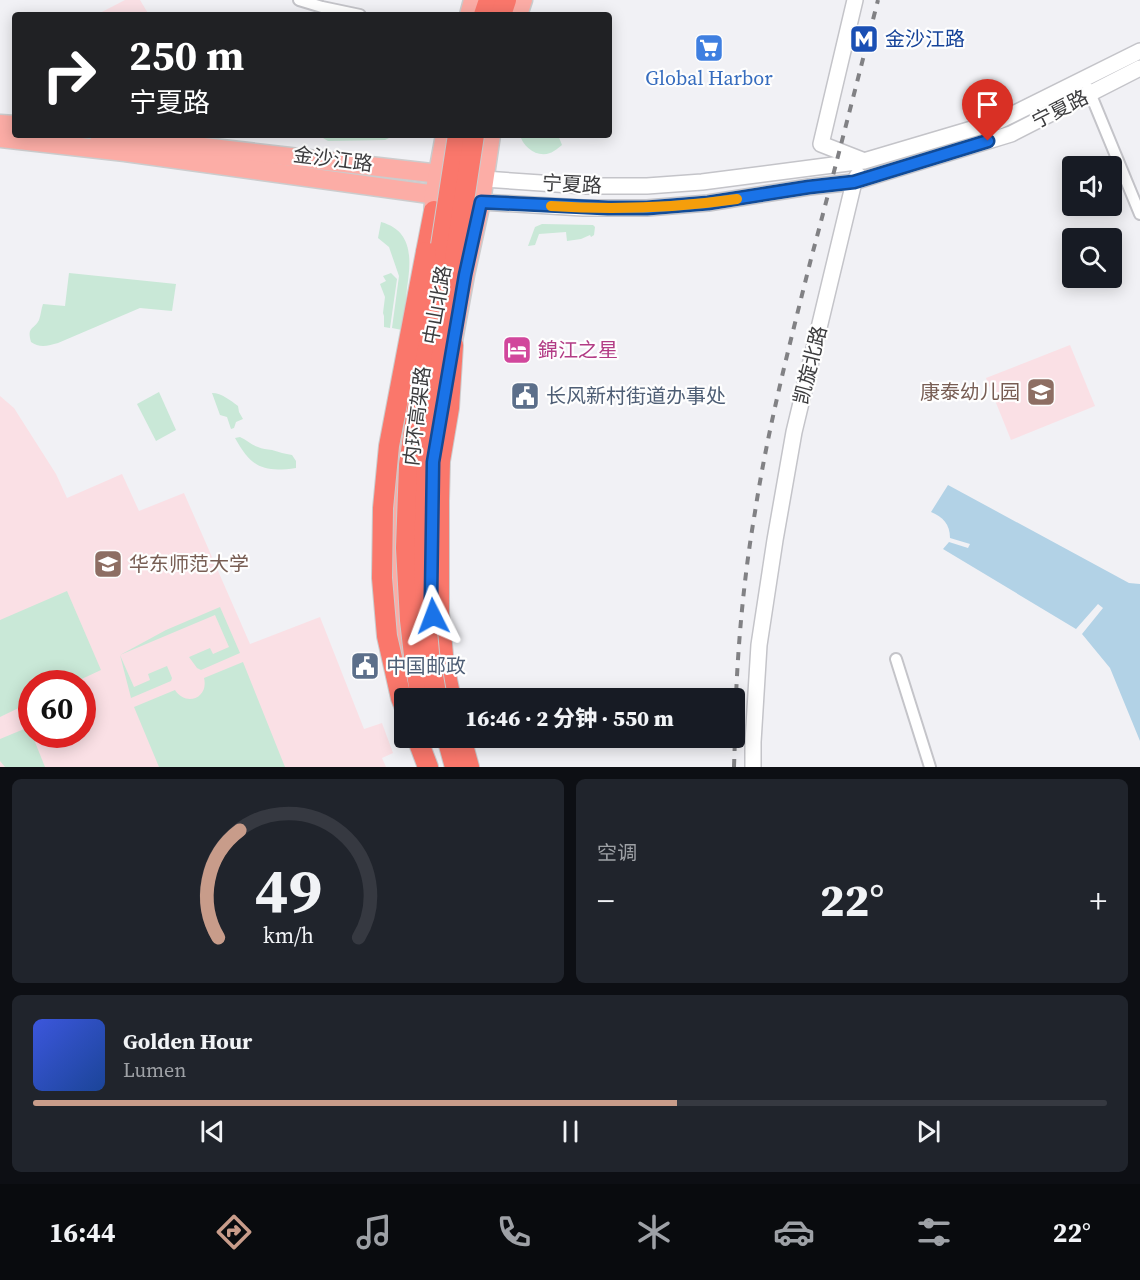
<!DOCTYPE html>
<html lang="zh">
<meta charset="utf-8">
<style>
:root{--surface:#171b24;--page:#20242c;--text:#f1f3f6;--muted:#9ea1a6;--line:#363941;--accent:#c89c8a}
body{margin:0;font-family:"Source Serif 4","Noto Sans SC",serif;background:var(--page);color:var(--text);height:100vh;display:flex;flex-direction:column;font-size:22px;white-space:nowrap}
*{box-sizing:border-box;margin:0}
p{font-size:20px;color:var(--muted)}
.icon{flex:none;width:33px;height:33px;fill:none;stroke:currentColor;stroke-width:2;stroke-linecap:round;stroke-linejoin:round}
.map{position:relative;height:767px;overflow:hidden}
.panel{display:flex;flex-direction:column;gap:12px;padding:12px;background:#0d0f14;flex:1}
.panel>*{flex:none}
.top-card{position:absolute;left:12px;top:12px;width:600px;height:126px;border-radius:6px;box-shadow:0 3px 15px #0003;background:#202124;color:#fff;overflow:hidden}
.fabs{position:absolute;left:1062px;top:156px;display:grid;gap:12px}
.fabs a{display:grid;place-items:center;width:60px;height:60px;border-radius:6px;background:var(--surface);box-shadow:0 3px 15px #0003;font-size:30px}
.speed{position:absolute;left:18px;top:670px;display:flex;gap:12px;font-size:30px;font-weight:700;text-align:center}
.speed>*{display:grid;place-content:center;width:78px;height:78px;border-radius:50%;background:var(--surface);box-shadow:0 3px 15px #0003;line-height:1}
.speed .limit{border:9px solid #d22;background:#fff;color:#111}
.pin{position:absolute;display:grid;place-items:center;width:51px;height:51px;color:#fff;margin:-62px -26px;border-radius:50% 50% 50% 0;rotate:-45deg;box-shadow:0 0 6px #0007}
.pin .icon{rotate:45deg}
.me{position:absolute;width:66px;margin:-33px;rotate:357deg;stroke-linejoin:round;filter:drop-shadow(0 0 4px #0008)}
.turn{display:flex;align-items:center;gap:21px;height:126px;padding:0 18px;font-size:27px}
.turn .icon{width:78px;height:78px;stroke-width:2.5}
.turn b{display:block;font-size:42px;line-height:51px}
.big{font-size:45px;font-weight:800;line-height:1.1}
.panel .widget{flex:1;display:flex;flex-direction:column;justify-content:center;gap:9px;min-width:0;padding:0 21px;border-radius:9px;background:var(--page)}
.panel .dial{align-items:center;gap:0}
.dial svg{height:156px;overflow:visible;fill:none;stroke:var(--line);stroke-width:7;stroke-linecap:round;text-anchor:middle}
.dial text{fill:var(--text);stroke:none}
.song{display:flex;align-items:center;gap:18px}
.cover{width:72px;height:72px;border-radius:9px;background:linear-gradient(135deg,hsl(230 70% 55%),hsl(220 70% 35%))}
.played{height:6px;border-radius:3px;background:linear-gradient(90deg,var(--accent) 60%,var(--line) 60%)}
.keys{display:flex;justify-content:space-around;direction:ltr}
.heat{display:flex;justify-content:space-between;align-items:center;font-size:33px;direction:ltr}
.panel .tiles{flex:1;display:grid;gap:12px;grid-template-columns:1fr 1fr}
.widget:last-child{grid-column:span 2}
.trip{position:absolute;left:394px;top:688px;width:351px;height:60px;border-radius:6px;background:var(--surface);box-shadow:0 3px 15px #0003;font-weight:800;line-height:60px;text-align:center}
.menu{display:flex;height:96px;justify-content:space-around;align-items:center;background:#090b0e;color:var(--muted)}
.menu .icon{width:42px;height:42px}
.menu .on{color:var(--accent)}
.menu b{font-size:27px;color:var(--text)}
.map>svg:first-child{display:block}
.education{fill:#fae0e5;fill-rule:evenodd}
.green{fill:#c9e8d7}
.water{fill:#b2d2e6}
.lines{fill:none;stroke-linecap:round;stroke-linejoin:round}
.street-casing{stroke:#c4c4c9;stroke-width:14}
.secondary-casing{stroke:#c4c4c9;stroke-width:18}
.primary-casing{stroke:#cccccd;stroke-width:21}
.highway-casing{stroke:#cccccd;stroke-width:22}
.street{stroke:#fff;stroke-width:10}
.secondary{stroke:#fff;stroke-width:15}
.primary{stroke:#fcada6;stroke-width:18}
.highway{stroke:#fa776b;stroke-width:20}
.rail{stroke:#818184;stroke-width:4;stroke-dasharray:8 8;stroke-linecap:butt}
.highway-bridge-casing{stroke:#cccccd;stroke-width:22;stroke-linecap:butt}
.highway-bridge{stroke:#fa776b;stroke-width:20}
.route-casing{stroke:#114b97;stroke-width:15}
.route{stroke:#1a73e8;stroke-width:10}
.slow{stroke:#f59e0b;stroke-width:10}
.labels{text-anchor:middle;stroke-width:4.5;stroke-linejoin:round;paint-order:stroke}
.transit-label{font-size:20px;fill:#164399;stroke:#fefefe;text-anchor:start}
.shop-label{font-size:20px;fill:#366cbe;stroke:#fefefe}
.street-label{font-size:20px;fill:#3c3c3e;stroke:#fefefe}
.hotel-label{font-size:20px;fill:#b23c85;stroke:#fefefe;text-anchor:start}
.education-label{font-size:20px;fill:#785e54;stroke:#fefefe;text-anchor:end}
.service-label{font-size:20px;fill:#4e5e75;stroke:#fefefe;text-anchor:start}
</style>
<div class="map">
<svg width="1140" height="767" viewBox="0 0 1140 767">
<rect width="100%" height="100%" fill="#f1f1f5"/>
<g class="education">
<path d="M125,0H140L149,15H96Z"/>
<path d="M1070,345L1095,406L1011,440L986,378Z"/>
<path d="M0,396L14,408L56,474L67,498L122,474L139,511L184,493L250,644L320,617L364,729L382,723L393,753L382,758L386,767H0ZM32,684H82V735H32Z"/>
</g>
<g class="green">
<path d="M323,135H395L385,140L328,141L323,138Z"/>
<path d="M520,135H558L562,145C559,147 554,152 550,153C537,158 523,147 520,135Z"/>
<path d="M381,222C414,231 411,261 407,288C406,302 404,316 402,330L392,328L399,276L389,247L378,238Z"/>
<path d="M542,224L593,225L595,227L594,235L591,237L590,235L581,239L567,241L566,232L539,234L535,245L528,246L535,227Z"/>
<path d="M69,273L176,284L172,311L140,308L58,343C48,346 39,348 31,342C27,326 33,331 39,320C41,315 41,309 43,304L65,306Z"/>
<path d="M391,273L397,279L390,328L384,327V316L383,313L385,297L380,284L386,281L383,276Z"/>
<path d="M159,392L176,430L156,441L137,404Z"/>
<path d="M212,393C222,393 231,401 238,406L239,412L243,419L236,422L234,428L231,429L227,417L220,415Z"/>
<path d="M240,437C247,440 251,445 258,447C262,449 267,449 272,450C279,452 285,454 292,455L296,461V468C263,473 251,467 235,438Z"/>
<path d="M67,591L101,670L71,684H32L31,702L0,717V620Z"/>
<path d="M220,607L240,653L201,670L197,668L189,657L210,648L213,654L229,647L215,615L120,655L134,687L150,680L148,674L167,666L172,678L171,681L131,698L120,655L166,630Z"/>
<path d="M243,662L285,767H159L134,707L175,690C186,707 209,698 204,678Z"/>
<path d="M29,727L45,767H5L0,761V739Z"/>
</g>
<path class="water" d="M948,485L1129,583L1140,584V741L1110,668L1082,634L1103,608L1098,604L1076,629L943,549L949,542L968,548L970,544L950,538C950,524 943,517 931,512Z"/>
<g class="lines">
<g class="street-casing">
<g id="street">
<path d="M299,0L322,7L360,15"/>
<path d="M1088,88L1140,214"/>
<path d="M896,659L930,767"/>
</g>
</g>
<g class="secondary-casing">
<g id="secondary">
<path d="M855,0L821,144L862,160"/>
<path d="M484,179L585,186H647L702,182L864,161L999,121L1140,51"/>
<path d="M481,202L583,208H647L708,203L809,187L854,182L1011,134L1140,68"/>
<path d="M753,767V742L759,645L775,540L794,432L854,182L858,175"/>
</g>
</g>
<g class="primary-casing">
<g id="primary">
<path d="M469,15L473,0"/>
<path d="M518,15L523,0"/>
<path d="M0,124L15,125"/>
<path d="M99,135L449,175"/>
<path d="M0,138L125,152L444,196"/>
<path d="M433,227L434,195L445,135"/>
<path d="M450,357L465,275L481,202L491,135"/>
<path d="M397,579L399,623L408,679"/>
<path d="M385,600L396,562V468L412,384"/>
</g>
</g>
<g class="highway-casing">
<g id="highway">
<path d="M484,15L489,0"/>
<path d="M501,15L506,0"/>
<path d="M426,252L434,211"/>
<path d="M451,699L444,665L439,613V501L440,461L449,408L453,345"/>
<path d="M417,738L428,767"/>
<path d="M447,738L455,767"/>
<path d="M461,738L469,767"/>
</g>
</g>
<use href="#street" class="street"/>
<use href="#secondary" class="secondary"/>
<use href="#primary" class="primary"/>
<use href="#highway" class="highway"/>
<g class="rail">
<path d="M735,724C737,653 743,582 755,512C768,427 790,343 811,259C834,173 856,86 878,0"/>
<path d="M734,767L735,738"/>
</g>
<g class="highway-bridge-casing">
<g id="highway-bridge">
<path d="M421,699L414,655L410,620L406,548L409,465L437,271L458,135"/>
<path d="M437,699L429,653L426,620L424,548L427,465L453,273L474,135"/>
<path d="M405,708L401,698L387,636L382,578L383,508L389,446L426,252"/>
</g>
</g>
<use href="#highway-bridge" class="highway-bridge"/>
</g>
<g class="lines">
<g class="route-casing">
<path id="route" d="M433,616L431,598L433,462L465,275L481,202L608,208H647L708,203L809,187L854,182L988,141"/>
</g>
<use href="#route" class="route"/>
<path class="slow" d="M551,206C614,210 675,208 737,199"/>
</g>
<defs>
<g id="metro-square" transform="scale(1.5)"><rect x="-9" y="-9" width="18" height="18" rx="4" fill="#1a4fb4" stroke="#fefefe"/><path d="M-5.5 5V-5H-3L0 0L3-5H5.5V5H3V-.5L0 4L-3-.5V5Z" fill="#fff"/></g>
<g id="supermarket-square" transform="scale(1.5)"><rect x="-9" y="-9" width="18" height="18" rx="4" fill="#3f7fe0" stroke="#fefefe"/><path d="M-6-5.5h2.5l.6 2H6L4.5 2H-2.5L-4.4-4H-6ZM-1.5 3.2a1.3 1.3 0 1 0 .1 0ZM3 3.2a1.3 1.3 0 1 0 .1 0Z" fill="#fff"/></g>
<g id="hotel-square" transform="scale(1.5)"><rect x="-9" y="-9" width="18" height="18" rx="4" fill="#d1479c" stroke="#fefefe"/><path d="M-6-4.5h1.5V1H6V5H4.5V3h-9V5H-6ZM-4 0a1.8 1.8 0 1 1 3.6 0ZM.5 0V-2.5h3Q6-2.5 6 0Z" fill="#fff"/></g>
<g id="school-square" transform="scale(1.5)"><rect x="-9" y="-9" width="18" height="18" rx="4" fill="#8d6e63" stroke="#fefefe"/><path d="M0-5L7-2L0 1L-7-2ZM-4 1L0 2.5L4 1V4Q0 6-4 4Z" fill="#fff"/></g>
<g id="civic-square" transform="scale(1.5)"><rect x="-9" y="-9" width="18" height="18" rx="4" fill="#5c6f8a" stroke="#fefefe"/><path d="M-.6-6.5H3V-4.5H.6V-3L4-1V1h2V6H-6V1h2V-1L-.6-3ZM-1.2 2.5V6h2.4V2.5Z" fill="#fff"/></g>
<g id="university-square" transform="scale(1.5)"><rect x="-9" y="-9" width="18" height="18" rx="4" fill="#8d6e63" stroke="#fefefe"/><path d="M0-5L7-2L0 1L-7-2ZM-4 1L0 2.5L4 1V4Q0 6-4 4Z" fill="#fff"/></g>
</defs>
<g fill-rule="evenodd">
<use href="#metro-square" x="864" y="39"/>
<use href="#supermarket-square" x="709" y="48"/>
<use href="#hotel-square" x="517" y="350"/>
<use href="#school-square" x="1041" y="392"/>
<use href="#civic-square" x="525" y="396"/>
<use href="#university-square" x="108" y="564"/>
<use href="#civic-square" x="365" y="666"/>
</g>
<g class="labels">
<g class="transit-label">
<text x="885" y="46">金沙江路</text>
</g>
<g class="shop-label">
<text x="709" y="85">Global Harbor</text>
</g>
<g class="street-label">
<text transform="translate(1060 109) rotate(-27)" y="7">宁夏路</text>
<text transform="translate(333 159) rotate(7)" y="7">金沙江路</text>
<text transform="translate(572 184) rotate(3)" y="7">宁夏路</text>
<text transform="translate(437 305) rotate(-80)" y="7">中山北路</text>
<text transform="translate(810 365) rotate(-76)" y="7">凯旋北路</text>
<text transform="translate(417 416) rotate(-83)" y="7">内环高架路</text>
</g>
<g class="hotel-label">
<text x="538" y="357">錦江之星</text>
</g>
<g class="education-label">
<text x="1020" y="399">康泰幼儿园</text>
<text x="129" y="571" text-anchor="start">华东师范大学</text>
</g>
<g class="service-label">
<text x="546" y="403">长风新村街道办事处</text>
<text x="386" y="673">中国邮政</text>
</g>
</g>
</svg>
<div class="fabs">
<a><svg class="icon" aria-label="sound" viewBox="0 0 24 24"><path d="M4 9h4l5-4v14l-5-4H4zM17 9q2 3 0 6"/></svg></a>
<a><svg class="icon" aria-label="search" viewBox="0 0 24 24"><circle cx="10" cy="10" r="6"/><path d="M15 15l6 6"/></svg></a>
</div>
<div class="speed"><div class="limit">60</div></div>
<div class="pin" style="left:988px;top:141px;background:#d93025"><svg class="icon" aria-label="arrive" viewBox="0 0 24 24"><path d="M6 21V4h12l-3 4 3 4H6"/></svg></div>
<svg class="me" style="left:433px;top:616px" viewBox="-20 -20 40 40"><path d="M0-17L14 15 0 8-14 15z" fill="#1a73e8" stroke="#fff" stroke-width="4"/></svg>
<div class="trip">16:46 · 2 分钟 · 550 m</div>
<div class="top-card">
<div class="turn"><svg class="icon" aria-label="right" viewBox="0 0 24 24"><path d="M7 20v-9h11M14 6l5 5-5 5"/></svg><div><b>250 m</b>宁夏路</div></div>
</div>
</div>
<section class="panel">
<div class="tiles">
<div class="widget dial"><svg viewBox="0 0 100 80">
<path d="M14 69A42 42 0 1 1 86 69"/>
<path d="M14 69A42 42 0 0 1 25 14" stroke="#c89c8a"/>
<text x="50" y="56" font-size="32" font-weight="700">49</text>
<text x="50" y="72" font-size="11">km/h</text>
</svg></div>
<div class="widget"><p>空调</p>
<div class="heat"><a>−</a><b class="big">22°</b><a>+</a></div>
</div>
<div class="widget">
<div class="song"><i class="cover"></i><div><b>Golden Hour</b><p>Lumen</p></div></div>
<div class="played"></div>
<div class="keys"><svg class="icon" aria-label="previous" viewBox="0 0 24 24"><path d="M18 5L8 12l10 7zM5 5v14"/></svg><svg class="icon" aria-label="pause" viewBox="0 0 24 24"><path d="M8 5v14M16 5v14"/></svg><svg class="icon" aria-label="next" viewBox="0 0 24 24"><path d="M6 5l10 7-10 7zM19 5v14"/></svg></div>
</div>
</div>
</section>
<nav class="menu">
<b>16:44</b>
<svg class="icon on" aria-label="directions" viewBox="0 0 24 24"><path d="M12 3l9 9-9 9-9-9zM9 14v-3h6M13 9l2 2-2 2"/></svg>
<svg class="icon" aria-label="music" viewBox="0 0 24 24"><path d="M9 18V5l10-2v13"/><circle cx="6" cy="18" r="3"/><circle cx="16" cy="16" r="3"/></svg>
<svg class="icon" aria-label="phone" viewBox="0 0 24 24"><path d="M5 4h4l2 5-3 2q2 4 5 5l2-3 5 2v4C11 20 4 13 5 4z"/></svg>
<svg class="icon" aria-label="climate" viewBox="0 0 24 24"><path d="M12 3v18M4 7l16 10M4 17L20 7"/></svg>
<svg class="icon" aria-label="car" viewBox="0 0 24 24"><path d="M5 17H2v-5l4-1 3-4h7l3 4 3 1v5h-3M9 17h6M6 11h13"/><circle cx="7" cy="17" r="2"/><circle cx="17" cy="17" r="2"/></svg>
<svg class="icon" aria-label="filters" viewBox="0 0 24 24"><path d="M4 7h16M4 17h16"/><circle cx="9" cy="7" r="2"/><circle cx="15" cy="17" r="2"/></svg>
<b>22°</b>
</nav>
